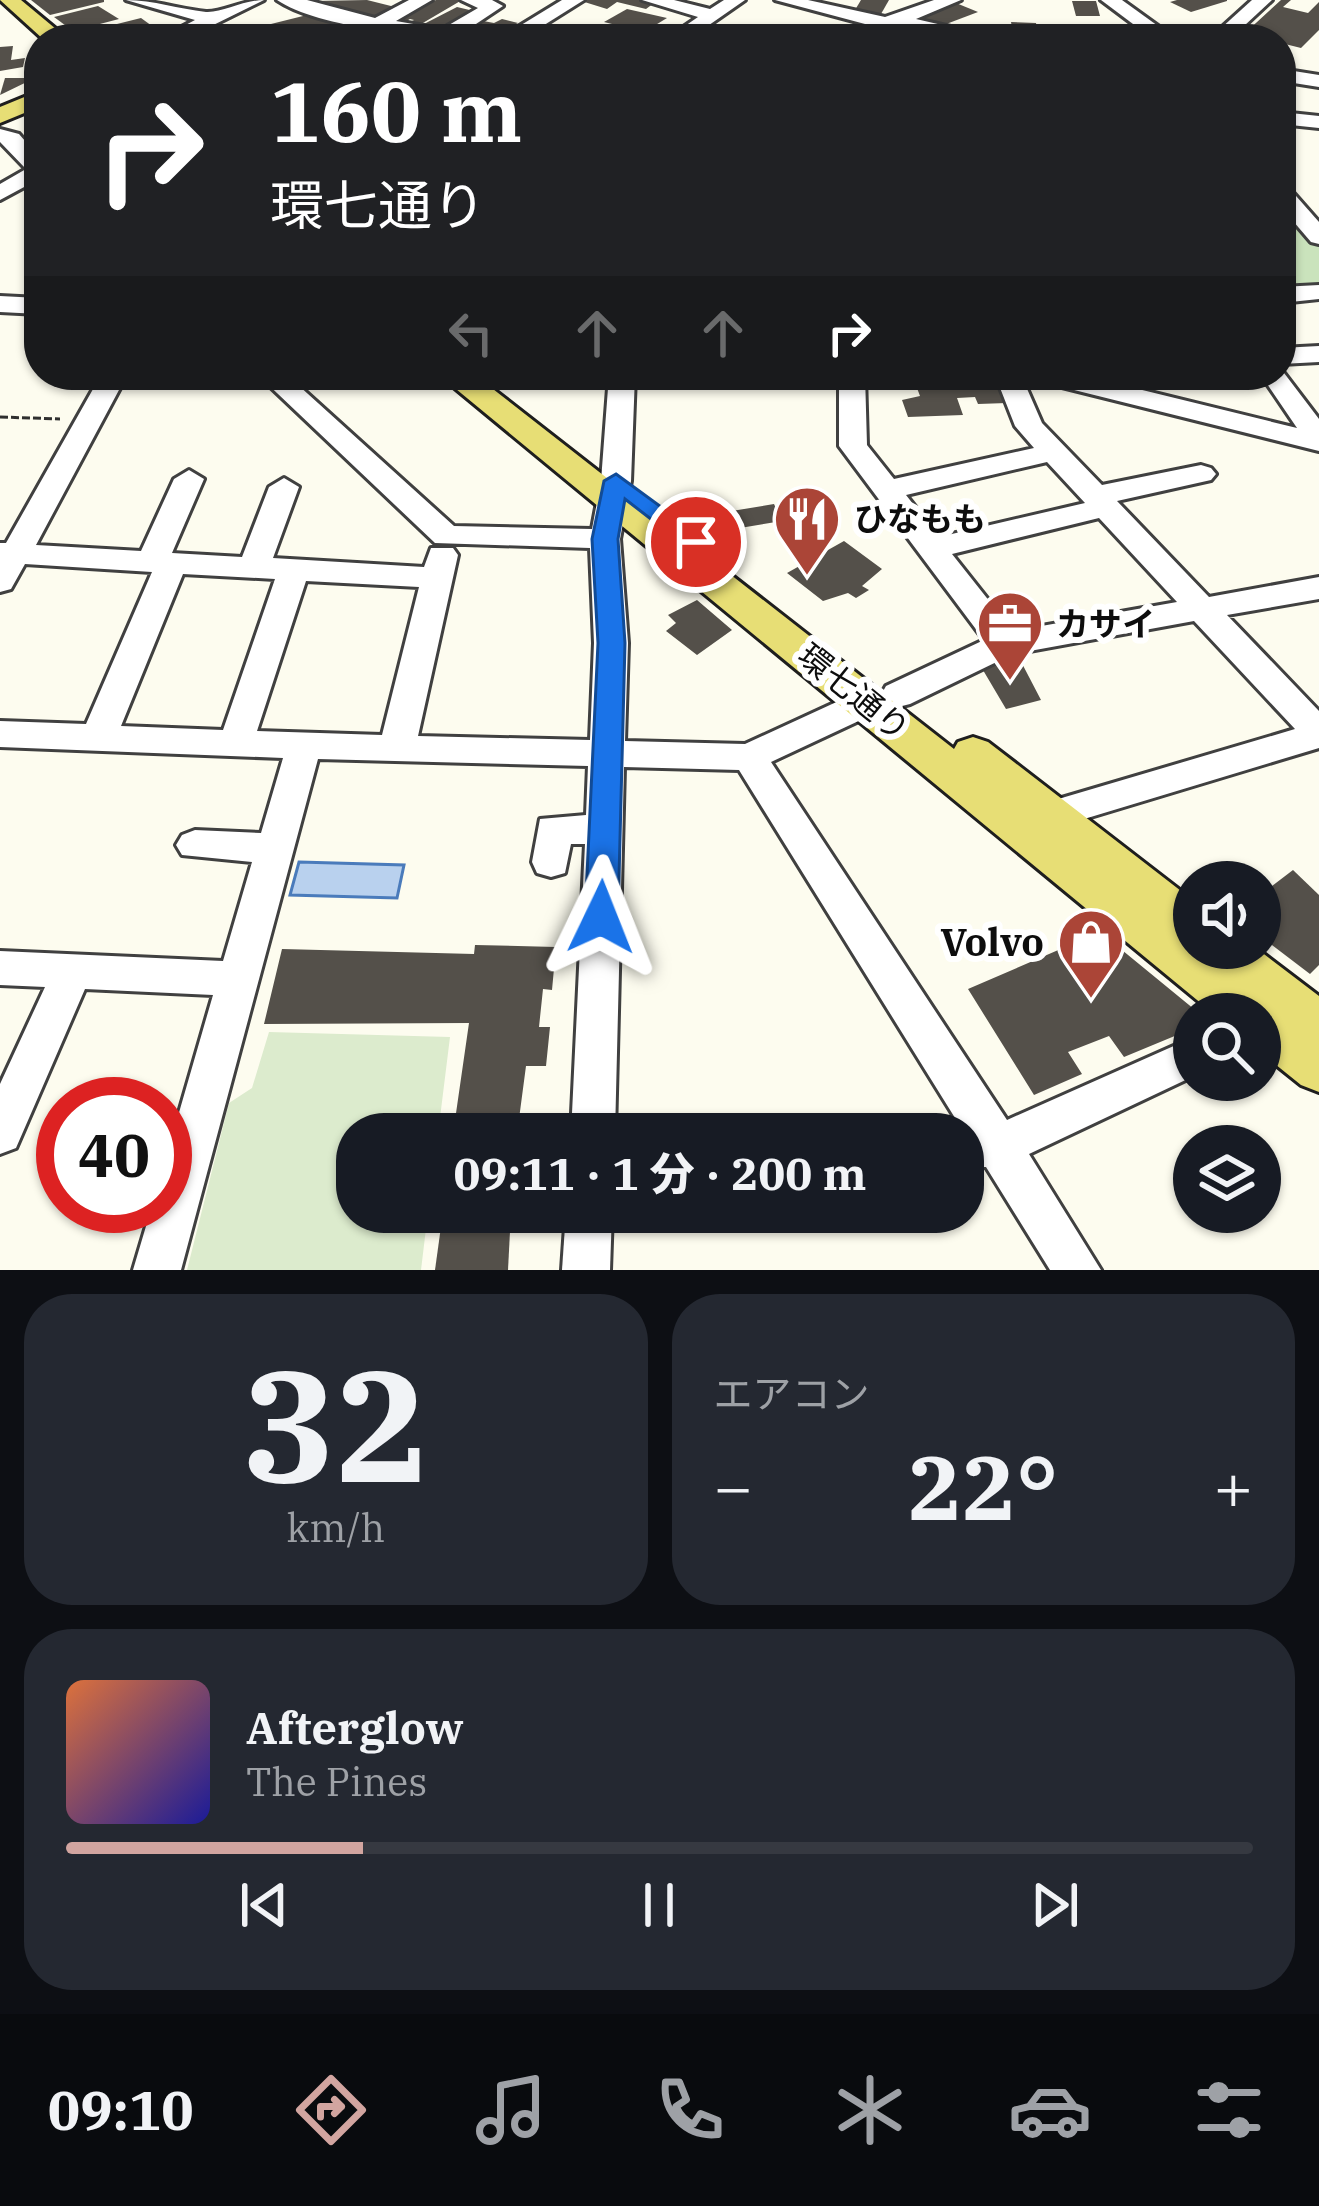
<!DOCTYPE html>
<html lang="ja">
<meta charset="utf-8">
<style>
:root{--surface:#171b24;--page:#242831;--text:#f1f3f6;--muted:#9ea1a6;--line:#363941;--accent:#d2a5a0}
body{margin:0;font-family:"IBM Plex Serif","Noto Sans JP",serif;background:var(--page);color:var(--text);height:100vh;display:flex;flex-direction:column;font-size:45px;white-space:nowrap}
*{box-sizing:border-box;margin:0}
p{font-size:39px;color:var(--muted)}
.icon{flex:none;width:66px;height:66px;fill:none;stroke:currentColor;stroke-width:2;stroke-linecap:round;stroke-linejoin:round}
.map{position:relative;height:1270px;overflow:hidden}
.side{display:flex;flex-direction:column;gap:24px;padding:24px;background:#0d0f14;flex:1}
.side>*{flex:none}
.top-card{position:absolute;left:24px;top:24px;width:1272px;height:366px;border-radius:48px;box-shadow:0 3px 9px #0004;background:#202124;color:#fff;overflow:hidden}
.buttons{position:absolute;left:1173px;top:861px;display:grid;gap:24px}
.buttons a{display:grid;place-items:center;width:108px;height:108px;border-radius:50%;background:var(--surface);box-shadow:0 3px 9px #0004;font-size:60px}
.speed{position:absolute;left:36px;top:1077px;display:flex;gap:24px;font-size:60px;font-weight:700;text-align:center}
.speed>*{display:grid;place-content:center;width:156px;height:156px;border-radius:50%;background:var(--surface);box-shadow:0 3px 9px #0004;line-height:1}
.speed .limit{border:18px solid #d22;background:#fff;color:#111}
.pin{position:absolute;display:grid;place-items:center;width:102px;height:102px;color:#fff;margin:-51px;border:6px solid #fff;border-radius:50%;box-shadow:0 3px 12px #0007}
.me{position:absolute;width:132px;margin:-66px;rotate:2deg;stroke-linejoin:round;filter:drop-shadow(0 0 9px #0008)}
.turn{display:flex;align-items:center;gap:42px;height:252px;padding:0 48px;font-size:54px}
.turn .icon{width:156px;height:156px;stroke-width:2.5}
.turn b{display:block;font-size:84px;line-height:102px}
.lanes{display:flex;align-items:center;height:114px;padding:0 48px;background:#0003;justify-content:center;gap:60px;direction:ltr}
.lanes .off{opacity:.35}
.big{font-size:90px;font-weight:800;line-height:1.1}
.side .card{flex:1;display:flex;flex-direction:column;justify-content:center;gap:18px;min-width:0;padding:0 42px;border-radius:48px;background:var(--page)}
.side .dial{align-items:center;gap:0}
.dial b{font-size:156px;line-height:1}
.song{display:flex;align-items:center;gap:36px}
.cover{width:144px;height:144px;border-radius:18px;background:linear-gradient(135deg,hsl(20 70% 55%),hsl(240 70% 35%))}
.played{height:12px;border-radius:6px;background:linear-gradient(90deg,var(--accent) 25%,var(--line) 25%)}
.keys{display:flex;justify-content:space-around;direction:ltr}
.heat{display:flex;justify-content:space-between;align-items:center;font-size:66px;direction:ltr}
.side .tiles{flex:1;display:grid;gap:24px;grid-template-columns:1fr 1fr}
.card:last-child{grid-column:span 2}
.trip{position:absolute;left:336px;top:1113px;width:648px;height:120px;border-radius:48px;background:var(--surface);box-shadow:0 3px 9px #0004;font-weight:800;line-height:120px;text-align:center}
.tabs{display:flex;height:192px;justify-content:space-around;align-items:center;background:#090b0e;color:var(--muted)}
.tabs .icon{width:84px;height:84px}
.tabs .current{color:var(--accent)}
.tabs b{font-size:54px;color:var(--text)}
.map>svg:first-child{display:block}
.green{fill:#cae3bc}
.pitch{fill:#dcebcd}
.water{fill:#b9d1ee;stroke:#4a7bbb;stroke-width:3}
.building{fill:#54504a}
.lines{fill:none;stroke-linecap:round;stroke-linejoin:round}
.minor-casing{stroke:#404040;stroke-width:6}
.major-casing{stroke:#1e1e1e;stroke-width:6}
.path{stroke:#2f2f2f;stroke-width:3;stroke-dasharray:8 3;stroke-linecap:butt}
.minor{fill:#fff;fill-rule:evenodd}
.major{fill:#e7de75;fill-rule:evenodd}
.route{fill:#1a73e8;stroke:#114b97;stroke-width:3}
.labels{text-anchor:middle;stroke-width:12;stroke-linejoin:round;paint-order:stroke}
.poi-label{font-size:33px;font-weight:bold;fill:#0d0d0d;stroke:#fff;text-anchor:start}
.street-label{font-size:33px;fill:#0d0d0d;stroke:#fff}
.near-poi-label{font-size:39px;font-weight:bold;fill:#0d0d0d;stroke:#fff;text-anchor:end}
</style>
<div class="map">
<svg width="1319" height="1270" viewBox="0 0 1319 1270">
<rect width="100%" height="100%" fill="#fdfcef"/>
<path class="green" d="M1281,223H1299L1319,245V286L1281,288Z"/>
<path class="pitch" d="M269,1032L450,1037L438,1134H357V1212H428L421,1270H187L229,1103L252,1088Z"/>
<path class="water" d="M299,862L404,865L397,898L290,895Z"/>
<g class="building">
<path d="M31,0H104V2L50,15Z"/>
<path d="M367,0L395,7L375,18L314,1Z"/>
<path d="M436,0H462L416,27L406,24L414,20L410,19L399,25L389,22Z"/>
<path d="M578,0H642L654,3L646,9L617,2L607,9Z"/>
<path d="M861,0H889L881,14L855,10Z"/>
<path d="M1177,0H1227V1L1191,12L1170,2Z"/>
<path d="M1281,0H1291L1283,7L1308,13L1319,2V30L1301,48L1281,43V39L1244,34Z"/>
<path d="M1072,1H1096L1100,16H1076Z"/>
<path d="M956,3L978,12L941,26L918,16Z"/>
<path d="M98,6L119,19L73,31L54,17Z"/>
<path d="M457,7L478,12L443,31L422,25Z"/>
<path d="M627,9L667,18L644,32L604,22Z"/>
<path d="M311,14L341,24L281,39H270L255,28Z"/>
<path d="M141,18L152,26L124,39H83L77,34Z"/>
<path d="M502,19L518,23L490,37L458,32L478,20L494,23Z"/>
<path d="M1011,22L1036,23L1039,38H1014Z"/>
<path d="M883,25L913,27L909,35L921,39H899L904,30L896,29L894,39H860Z"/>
<path d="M1072,25L1098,27L1100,39H1074Z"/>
<path d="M13,46L11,60L25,58L23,67L0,71V47Z"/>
<path d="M5,78H35L0,95Z"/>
<path d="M996,377L1007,403L978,404L975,397L957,398L963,415L908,417L902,400L920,396L914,380Z"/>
<path d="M774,504L782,521L728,530L708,515Z"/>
<path d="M844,541L882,569L862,586L869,590L856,598L848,593L823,601L787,573Z"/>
<path d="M697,600L732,630L697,655L666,631L676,623L668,615Z"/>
<path d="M1016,652L1041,700L1006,709L980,665L1004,661L1000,655Z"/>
<path d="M1293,870L1319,895V965L1310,974L1260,936V895Z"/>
<path d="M1100,932L1200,1014H1194V1028L1124,1057L1109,1036L1068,1052L1082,1074L1034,1095L968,989Z"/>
<path d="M475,945L556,947L552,990L543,989L539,1027H550L546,1066H526L517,1134H453L469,1023L264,1024L282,949L474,954Z"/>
<path d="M443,1212H511L508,1270H435Z"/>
</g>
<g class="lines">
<g class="minor-casing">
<g id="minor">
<path d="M126,0C154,0 178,9 206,12C222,13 243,0 264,0L185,39H159L195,20Z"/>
<path d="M277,0H307L375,18L409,0H432L396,21L442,29L478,8L461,0H492L503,6L464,32L482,39C431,39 318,28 277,0Z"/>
<path d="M562,0H584L522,39H498Z"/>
<path d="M642,0H674L710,9L724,0H745L689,39H666L698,17Z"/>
<path d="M775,0H808L885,17L934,0H961L916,19L1003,39H963L895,26L857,39H829L865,24Z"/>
<path d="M1101,0H1122L1176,39H1153Z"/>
<path d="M1252,0H1272L1230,39H1209Z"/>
<path d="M1281,69L1319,75V87L1281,81Z"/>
<path d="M1281,112L1319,116V128L1281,124Z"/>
<path d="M0,129L19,134L39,157V179L0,200V184L26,169L0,142Z"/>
<path d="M1281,186L1289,188L1319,222V244L1311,242L1281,207Z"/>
<path d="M1319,285V299L1281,303V287Z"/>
<path d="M0,296L39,298V314L0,312Z"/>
<path d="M1319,346V362L1281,364V348Z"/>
<path d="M1281,369L1319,419V451L1038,381L1035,375H1081L1297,428L1261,375H1281Z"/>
<path d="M101,375H127L36,545L141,551L174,479L189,470L204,479L172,553L242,557L269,487L284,478L299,487L273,558L424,567L431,548H453L458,555L418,736L590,740L594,643L590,548L435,543L258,375H287L454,526L592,529L601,481L609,375H635L631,481L620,539L628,643L625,741L745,744L856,693L868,690L881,695L886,686L984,640L839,446V375H865L867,445L894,479L1034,448L1015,426L995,375H1021L1042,423L1102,485L1201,465L1211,468L1216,474L1211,480L1117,501L1209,597L1319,577V599L1227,615L1319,711V748L1051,829L1038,825L1032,815L1038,805L1295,729L1194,621L1013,654L910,704L898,707L885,702L880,711L771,762L1007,1120L1194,1037V1076L1029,1154L1101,1270H1050L986,1167H963V1134H946L960,1126L739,770L624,767L615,1134H571L585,844H571L565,873L551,877L537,873L532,862L540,819L586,815L588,766L318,759L181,1270H133L152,1206H165V1161L213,995L85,989L16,1148L0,1154V1084L45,987L0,985V951L223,961L252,862L182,855L176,845L182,835L195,830L261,833L283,758L0,747V721L86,724L152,572L25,564L11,589L0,592V543H6ZM1047,462L1085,503L939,537L906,495ZM1099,518L1177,602L1013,631L952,554ZM183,574L275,579L223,730L121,726ZM306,581L419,587L382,735L257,731Z"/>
<path d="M566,1212H612L610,1270H562Z"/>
</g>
</g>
<g class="major-casing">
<g id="major">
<path d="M0,0H21L68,39H43Z"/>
<path d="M39,91V107L0,123V107Z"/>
<path d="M439,375H475L954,749L958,742L973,737L988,742L1194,901V948H1256L1319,996V1092L1301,1085L1260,1052V1014H1214Z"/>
</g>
</g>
<path class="path" d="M0,417L60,419"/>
<use href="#minor" class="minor"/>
<use href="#major" class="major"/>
</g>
<path class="route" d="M616,474L709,542L705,547H687L625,499L618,539L625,643L618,917L613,926L601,930L590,926L585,917L598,643L592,539L604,481Z"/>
<defs>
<g id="restaurant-pin" transform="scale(3.45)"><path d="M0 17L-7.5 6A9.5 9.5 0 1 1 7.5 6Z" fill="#ab4537" stroke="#fff"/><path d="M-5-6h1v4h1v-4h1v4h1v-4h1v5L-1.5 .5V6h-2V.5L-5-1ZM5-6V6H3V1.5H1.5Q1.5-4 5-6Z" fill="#fff"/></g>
<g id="office-pin" transform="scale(3.45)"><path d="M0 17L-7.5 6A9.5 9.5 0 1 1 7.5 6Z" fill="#ab4537" stroke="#fff"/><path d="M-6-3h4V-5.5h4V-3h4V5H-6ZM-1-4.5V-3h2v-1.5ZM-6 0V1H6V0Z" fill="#fff"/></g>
<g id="shop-pin" transform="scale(3.45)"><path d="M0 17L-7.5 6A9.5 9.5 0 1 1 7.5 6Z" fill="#ab4537" stroke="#fff"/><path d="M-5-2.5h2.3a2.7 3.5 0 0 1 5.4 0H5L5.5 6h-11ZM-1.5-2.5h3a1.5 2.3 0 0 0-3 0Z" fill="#fff"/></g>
</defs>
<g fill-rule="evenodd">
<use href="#restaurant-pin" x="807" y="519"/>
<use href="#office-pin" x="1010" y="624"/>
<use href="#shop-pin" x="1091" y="942"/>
</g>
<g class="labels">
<g class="poi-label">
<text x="854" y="531">ひなもも</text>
<text x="1056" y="636">カサイ</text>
</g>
<g class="street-label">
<text transform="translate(854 692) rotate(39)" y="12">環七通り</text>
</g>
<g class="near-poi-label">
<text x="1044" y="956">Volvo</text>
</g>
</g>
</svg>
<div class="buttons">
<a><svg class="icon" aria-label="sound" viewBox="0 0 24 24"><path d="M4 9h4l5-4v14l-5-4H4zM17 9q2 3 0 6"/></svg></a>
<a><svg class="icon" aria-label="search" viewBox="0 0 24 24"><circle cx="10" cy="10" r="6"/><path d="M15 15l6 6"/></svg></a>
<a><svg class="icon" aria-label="layers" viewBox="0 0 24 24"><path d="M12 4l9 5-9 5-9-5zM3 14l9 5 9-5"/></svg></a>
</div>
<div class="speed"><div class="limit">40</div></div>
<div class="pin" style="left:696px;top:542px;background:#d93025"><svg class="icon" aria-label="arrive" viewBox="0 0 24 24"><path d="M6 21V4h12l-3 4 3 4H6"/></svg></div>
<svg class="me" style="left:601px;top:917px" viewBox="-20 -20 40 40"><path d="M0-17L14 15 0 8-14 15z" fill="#1a73e8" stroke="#fff" stroke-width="4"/></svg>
<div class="trip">09:11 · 1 分 · 200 m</div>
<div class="top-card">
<div class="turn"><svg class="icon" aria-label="right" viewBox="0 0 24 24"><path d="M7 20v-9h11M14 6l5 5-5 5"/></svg><div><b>160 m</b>環七通り</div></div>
<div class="lanes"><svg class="icon off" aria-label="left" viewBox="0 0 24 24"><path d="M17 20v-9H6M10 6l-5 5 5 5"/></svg><svg class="icon off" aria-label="ahead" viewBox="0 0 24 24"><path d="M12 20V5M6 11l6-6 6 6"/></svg><svg class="icon off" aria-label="ahead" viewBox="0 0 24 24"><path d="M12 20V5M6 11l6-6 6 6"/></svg><svg class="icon" aria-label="right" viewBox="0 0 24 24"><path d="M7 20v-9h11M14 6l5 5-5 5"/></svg></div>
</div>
</div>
<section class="side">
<div class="tiles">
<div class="card dial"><b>32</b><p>km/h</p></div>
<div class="card"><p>エアコン</p>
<div class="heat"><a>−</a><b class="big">22°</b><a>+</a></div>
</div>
<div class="card">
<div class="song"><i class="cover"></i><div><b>Afterglow</b><p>The Pines</p></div></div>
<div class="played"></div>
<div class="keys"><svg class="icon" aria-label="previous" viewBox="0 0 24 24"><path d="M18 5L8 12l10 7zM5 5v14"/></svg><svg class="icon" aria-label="pause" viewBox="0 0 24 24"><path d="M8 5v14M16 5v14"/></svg><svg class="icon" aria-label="next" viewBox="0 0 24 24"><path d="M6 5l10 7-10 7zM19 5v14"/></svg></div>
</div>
</div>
</section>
<nav class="tabs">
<b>09:10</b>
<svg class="icon current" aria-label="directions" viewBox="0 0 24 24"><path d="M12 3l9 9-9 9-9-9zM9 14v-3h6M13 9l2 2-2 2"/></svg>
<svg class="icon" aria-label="music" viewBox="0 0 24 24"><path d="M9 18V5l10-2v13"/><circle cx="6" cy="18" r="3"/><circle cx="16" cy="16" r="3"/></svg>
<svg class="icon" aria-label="phone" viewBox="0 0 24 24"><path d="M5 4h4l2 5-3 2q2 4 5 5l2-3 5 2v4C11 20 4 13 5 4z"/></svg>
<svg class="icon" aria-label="climate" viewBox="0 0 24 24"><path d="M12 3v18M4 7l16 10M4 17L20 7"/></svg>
<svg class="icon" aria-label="car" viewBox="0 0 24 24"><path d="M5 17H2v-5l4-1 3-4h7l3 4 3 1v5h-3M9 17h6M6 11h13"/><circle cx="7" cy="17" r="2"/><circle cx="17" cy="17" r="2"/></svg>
<svg class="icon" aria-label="filters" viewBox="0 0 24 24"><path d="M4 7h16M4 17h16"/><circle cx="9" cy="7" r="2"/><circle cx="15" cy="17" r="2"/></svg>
</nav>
